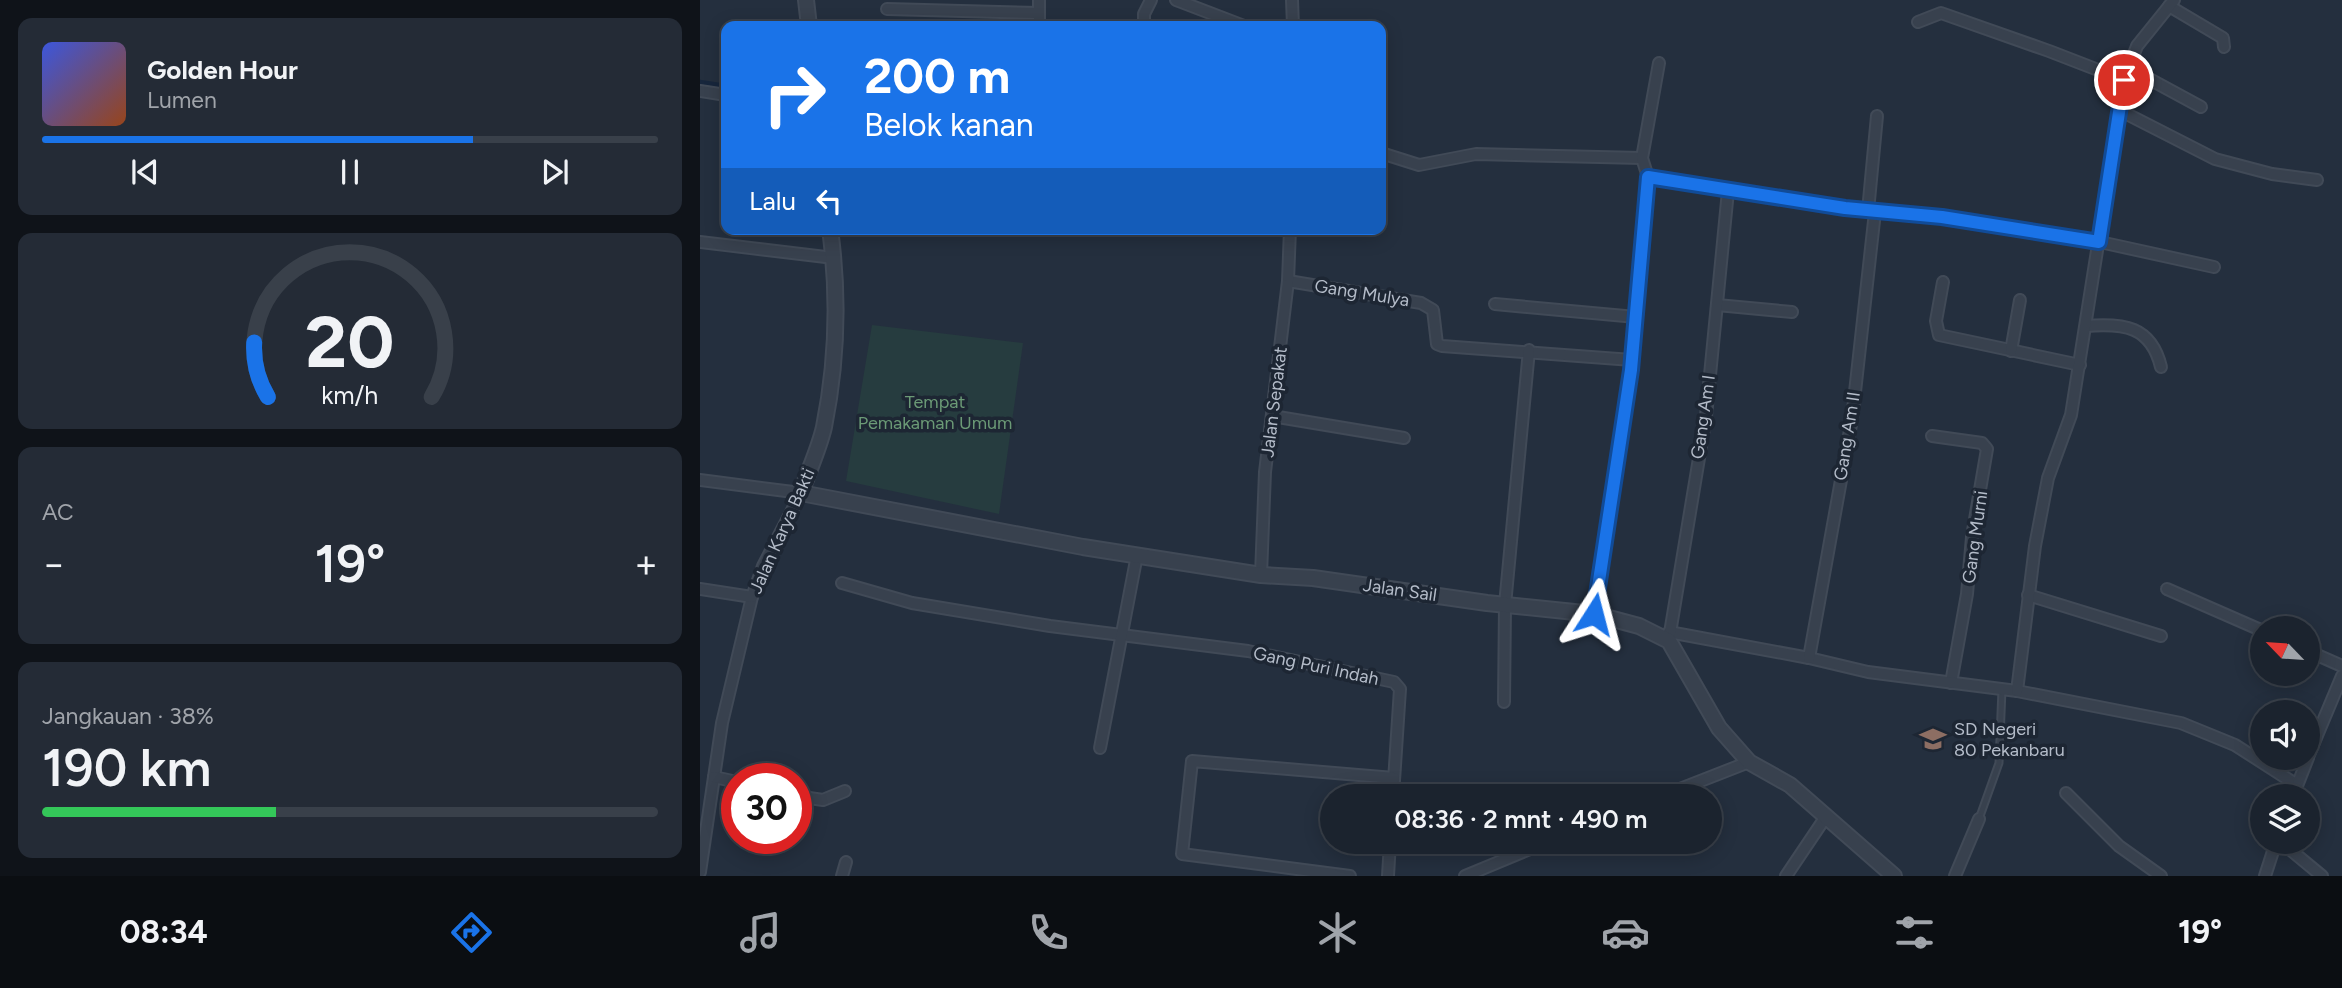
<!DOCTYPE html>
<html lang="id">
<meta charset="utf-8">
<style>
:root{--surface:#1b232e;--page:#242b36;--text:#f1f3f6;--muted:#a0a4aa;--line:#39404a;--accent:#1a73e8}
body{margin:0;font-family:Figtree,sans-serif;background:var(--page);color:var(--text);height:100vh;display:flex;flex-direction:column;font-size:26px;white-space:nowrap}
*{box-sizing:border-box;margin:0}
p{font-size:23px;color:var(--muted)}
.icon{flex:none;width:38px;height:38px;fill:none;stroke:currentColor;stroke-width:2;stroke-linecap:round;stroke-linejoin:round}
.map{position:relative;flex:1;overflow:hidden}
.drawer{display:flex;flex-direction:column;gap:18px;padding:18px;background:#0f1319;width:700px}
.drawer>*{flex:none}
.banner{position:absolute;left:21px;top:21px;width:665px;height:214px;border-radius:14px;box-shadow:0 4px 18px #0003,0 0 0 2px var(--line);background:#1a73e8;color:#fff;overflow:hidden}
.needle{width:46px;rotate:295deg}
.controls{position:absolute;left:1550px;top:616px;display:grid;gap:14px}
.controls a{display:grid;place-items:center;width:70px;height:70px;border-radius:50%;background:var(--surface);box-shadow:0 4px 18px #0003,0 0 0 2px var(--line);font-size:35px}
.speed{position:absolute;left:21px;top:763px;display:flex;gap:14px;font-size:35px;font-weight:700;text-align:center}
.speed>*{display:grid;place-content:center;width:91px;height:91px;border-radius:50%;background:var(--surface);box-shadow:0 4px 18px #0003,0 0 0 2px var(--line);line-height:1}
.speed .limit{border:10px solid #d22;background:#fff;color:#111}
.pin{position:absolute;display:grid;place-items:center;width:60px;height:60px;color:#fff;margin:-30px;border:4px solid #fff;border-radius:50%;box-shadow:0 2px 7px #0007}
.me{position:absolute;width:77px;margin:-38px;rotate:9deg;stroke-linejoin:round;filter:drop-shadow(0 0 5px #0008)}
.turn{display:flex;align-items:center;gap:24px;height:147px;padding:0 28px;font-size:32px}
.turn .icon{width:91px;height:91px;stroke-width:2.5}
.turn b{display:block;font-size:49px;line-height:60px}
.then{display:flex;align-items:center;height:66px;padding:0 28px;background:#0003;gap:14px;font-size:26px}
.big{font-size:52px;font-weight:600;line-height:1.1}
.drawer .card{flex:1;display:flex;flex-direction:column;justify-content:center;gap:10px;min-width:0;padding:0 24px;border-radius:14px;background:var(--page)}
.drawer .dial{align-items:center;gap:0}
.dial svg{height:182px;overflow:visible;fill:none;stroke:var(--line);stroke-width:7;stroke-linecap:round;text-anchor:middle}
.dial text{fill:var(--text);stroke:none}
.song{display:flex;align-items:center;gap:21px}
.cover{width:84px;height:84px;border-radius:10px;background:linear-gradient(135deg,hsl(230 70% 55%),hsl(20 70% 35%))}
.played{height:7px;border-radius:4px;background:linear-gradient(90deg,var(--accent) 70%,var(--line) 70%)}
.keys{display:flex;justify-content:space-around;direction:ltr}
.heat{display:flex;justify-content:space-between;align-items:center;font-size:38px;direction:ltr}
.charge{height:10px;border-radius:5px;background:linear-gradient(90deg,#34c759 38%,var(--line) 0)}
.trip{position:absolute;left:620px;top:784px;width:402px;height:70px;border-radius:35px;background:var(--surface);box-shadow:0 4px 18px #0003,0 0 0 2px var(--line);font-weight:600;line-height:70px;text-align:center}
.tabs{display:flex;height:112px;justify-content:space-around;align-items:center;background:#0b0e12;color:var(--muted)}
.tabs .icon{width:49px;height:49px}
.tabs .on{color:var(--accent)}
.tabs b{font-size:32px;color:var(--text)}
main{display:flex;flex:1;min-height:0}
.map>svg:first-child{display:block}
.green{fill:#263c3f}
.lines{fill:none;stroke-linecap:round;stroke-linejoin:round}
.stream{stroke:#17263c;stroke-width:4.5}
.service-casing{stroke:#414a57;stroke-width:9}
.minor-casing{stroke:#414a57;stroke-width:14}
.tertiary-casing{stroke:#414a57;stroke-width:18}
.service{stroke:#38414e;stroke-width:5}
.minor{stroke:#38414e;stroke-width:10}
.tertiary{stroke:#38414e;stroke-width:14}
.route-casing{stroke:#114b97;stroke-width:18}
.route{stroke:#1a73e8;stroke-width:12}
.labels{text-anchor:middle;stroke-width:7;stroke-linejoin:round;paint-order:stroke}
.street-label{font-size:18px;fill:#b4bcc9;stroke:#1d2633}
.park-label{font-size:18px;fill:#6b9a76;stroke:#1d2633}
.poi-label{font-size:18px;fill:#b4bcc9;stroke:#1d2633;text-anchor:start}
</style>
<main>
<section class="drawer">
<div class="card">
<div class="song"><i class="cover"></i><div><b>Golden Hour</b><p>Lumen</p></div></div>
<div class="played"></div>
<div class="keys"><svg class="icon" aria-label="previous" viewBox="0 0 24 24"><path d="M18 5L8 12l10 7zM5 5v14"/></svg><svg class="icon" aria-label="pause" viewBox="0 0 24 24"><path d="M8 5v14M16 5v14"/></svg><svg class="icon" aria-label="next" viewBox="0 0 24 24"><path d="M6 5l10 7-10 7zM19 5v14"/></svg></div>
</div>
<div class="card dial"><svg viewBox="0 0 100 80">
<path d="M14 69A42 42 0 1 1 86 69"/>
<path d="M14 69A42 42 0 0 1 8 45" stroke="#1a73e8"/>
<text x="50" y="56" font-size="32" font-weight="700">20</text>
<text x="50" y="72" font-size="11">km/h</text>
</svg></div>
<div class="card"><p>AC</p>
<div class="heat"><a>−</a><b class="big">19°</b><a>+</a></div>
</div>
<div class="card"><p>Jangkauan · 38%</p><b class="big">190 km</b><div class="charge"></div></div>
</section>
<div class="map">
<svg width="1642" height="876" viewBox="0 0 1642 876">
<rect width="100%" height="100%" fill="#242f3e"/>
<path class="green" d="M172,325L323,343L299,514L146,481Z"/>
<g class="lines">
<path class="stream" d="M0,82L26,86"/>
<g class="service-casing">
<path id="service" d="M1279,819L1299,763L1302,689"/>
</g>
<g class="minor-casing">
<g id="minor">
<path d="M476,0L544,26"/>
<path d="M592,0L593,26"/>
<path d="M1469,6L1523,38L1524,47"/>
<path d="M187,9L339,13"/>
<path d="M1218,22L1241,13L1349,51L1424,80"/>
<path d="M339,26V0"/>
<path d="M444,26V14L451,0"/>
<path d="M1429,68L1501,107"/>
<path d="M0,91L26,95"/>
<path d="M1419,110L1515,159L1572,174L1617,180"/>
<path d="M681,153L719,165L776,154L942,158"/>
<path d="M948,177L1168,211L1242,217L1400,242L1514,267"/>
<path d="M1168,211L1177,116"/>
<path d="M0,242L134,258"/>
<path d="M588,281L721,303L733,310L737,344L742,346L932,360"/>
<path d="M1243,282L1236,321L1239,335L1380,365"/>
<path d="M795,304L936,317"/>
<path d="M1017,305L1092,312"/>
<path d="M1386,326C1424,323 1451,326 1461,367"/>
<path d="M1311,351L1320,300"/>
<path d="M572,416L704,438"/>
<path d="M1232,436L1282,443L1287,449L1272,537L1267,594L1251,683"/>
<path d="M0,480L101,493L63,566L52,597L22,723L0,872"/>
<path d="M561,575L565,472L588,281L590,229"/>
<path d="M142,583L212,603L350,626L548,651L694,682L700,689L693,796"/>
<path d="M0,589L52,597"/>
<path d="M1467,589L1563,631"/>
<path d="M1328,595L1461,636"/>
<path d="M894,614L931,370L948,177L942,158L959,63"/>
<path d="M969,632L1109,658L1168,672L1317,691L1481,723L1535,745L1597,785"/>
<path d="M969,639L1006,416L1028,191"/>
<path d="M1608,651L1642,666"/>
<path d="M1109,658L1152,419L1175,212"/>
<path d="M1317,691L1335,546L1348,478L1371,415L1424,80L1437,46L1474,0"/>
<path d="M804,702L805,605L829,350"/>
<path d="M400,748L437,555"/>
<path d="M1608,757L1642,676"/>
<path d="M14,777L37,782"/>
<path d="M1366,793L1419,846L1461,876"/>
<path d="M96,796L123,800L145,791"/>
<path d="M962,796L1049,762"/>
<path d="M1593,796L1608,758"/>
<path d="M1581,842L1622,876"/>
<path d="M142,876L146,862"/>
<path d="M650,876L482,854L492,761L694,778"/>
<path d="M688,876L690,842"/>
<path d="M765,876L847,842"/>
<path d="M1086,876L1125,818"/>
<path d="M1255,876L1279,819"/>
<path d="M1565,876L1576,842"/>
</g>
</g>
<g class="tertiary-casing">
<g id="tertiary">
<path d="M106,0L109,26"/>
<path d="M130,229C139,295 137,362 124,427C119,449 108,472 101,493L383,547L561,575L613,578L787,603L894,614L939,626L969,641L1019,728L1049,762L1090,785L1194,876"/>
</g>
</g>
<use href="#service" class="service"/>
<use href="#minor" class="minor"/>
<use href="#tertiary" class="tertiary"/>
</g>
<g class="lines">
<g class="route-casing">
<path id="route" d="M894,614L931,370L948,177L1145,208L1242,217L1399,242L1424,80"/>
</g>
<use href="#route" class="route"/>
</g>
<defs>
<g id="school-bare" transform="scale(2.1)"><path d="M0-5L7-2L0 1L-7-2ZM-4 1L0 2.5L4 1V4Q0 6-4 4Z" fill="#8d6e63" stroke="#1d2633" stroke-width="2.5" paint-order="stroke"/></g>
</defs>
<g fill-rule="evenodd">
<use href="#school-bare" x="1233" y="739"/>
</g>
<g class="labels">
<g class="street-label">
<text transform="translate(662 293) rotate(9)" y="6">Gang Mulya</text>
<text transform="translate(574 402) rotate(-83)" y="6">Jalan Sepakat</text>
<text transform="translate(1003 417) rotate(-82)" y="6">Gang Am I</text>
<text transform="translate(1147 436) rotate(-81)" y="6">Gang Am II</text>
<text transform="translate(82 531) rotate(-66)" y="6">Jalan Karya Bakti</text>
<text transform="translate(1275 537) rotate(-82)" y="6">Gang Murni</text>
<text transform="translate(700 590) rotate(8)" y="6">Jalan Sail</text>
<text transform="translate(616 666) rotate(12)" y="6">Gang Puri Indah</text>
</g>
<g class="park-label">
<text x="235" y="408">Tempat<tspan x="235" dy="21">Pemakaman Umum</tspan></text>
</g>
<g class="poi-label">
<text x="1254" y="735">SD Negeri<tspan x="1254" dy="21">80 Pekanbaru</tspan></text>
</g>
</g>
</svg>
<div class="controls">
<a><svg class="needle" viewBox="-14 -14 28 28"><path d="M0-13l5 13h-10z" fill="#e53935"/><path d="M0 13l5-13h-10z" fill="#a0a4aa"/></svg></a>
<a><svg class="icon" aria-label="sound" viewBox="0 0 24 24"><path d="M4 9h4l5-4v14l-5-4H4zM17 9q2 3 0 6"/></svg></a>
<a><svg class="icon" aria-label="layers" viewBox="0 0 24 24"><path d="M12 4l9 5-9 5-9-5zM3 14l9 5 9-5"/></svg></a>
</div>
<div class="speed"><div class="limit">30</div></div>
<div class="pin" style="left:1424px;top:80px;background:#d93025"><svg class="icon" aria-label="arrive" viewBox="0 0 24 24"><path d="M6 21V4h12l-3 4 3 4H6"/></svg></div>
<svg class="me" style="left:894px;top:614px" viewBox="-20 -20 40 40"><path d="M0-17L14 15 0 8-14 15z" fill="#1a73e8" stroke="#fff" stroke-width="4"/></svg>
<div class="trip">08:36 · 2 mnt · 490 m</div>
<div class="banner">
<div class="turn"><svg class="icon" aria-label="right" viewBox="0 0 24 24"><path d="M7 20v-9h11M14 6l5 5-5 5"/></svg><div><b>200 m</b>Belok kanan</div></div>
<div class="then">Lalu<svg class="icon" aria-label="left" viewBox="0 0 24 24"><path d="M17 20v-9H6M10 6l-5 5 5 5"/></svg></div>
</div>
</div>
</main>
<nav class="tabs">
<b>08:34</b>
<svg class="icon on" aria-label="directions" viewBox="0 0 24 24"><path d="M12 3l9 9-9 9-9-9zM9 14v-3h6M13 9l2 2-2 2"/></svg>
<svg class="icon" aria-label="music" viewBox="0 0 24 24"><path d="M9 18V5l10-2v13"/><circle cx="6" cy="18" r="3"/><circle cx="16" cy="16" r="3"/></svg>
<svg class="icon" aria-label="phone" viewBox="0 0 24 24"><path d="M5 4h4l2 5-3 2q2 4 5 5l2-3 5 2v4C11 20 4 13 5 4z"/></svg>
<svg class="icon" aria-label="climate" viewBox="0 0 24 24"><path d="M12 3v18M4 7l16 10M4 17L20 7"/></svg>
<svg class="icon" aria-label="car" viewBox="0 0 24 24"><path d="M5 17H2v-5l4-1 3-4h7l3 4 3 1v5h-3M9 17h6M6 11h13"/><circle cx="7" cy="17" r="2"/><circle cx="17" cy="17" r="2"/></svg>
<svg class="icon" aria-label="filters" viewBox="0 0 24 24"><path d="M4 7h16M4 17h16"/><circle cx="9" cy="7" r="2"/><circle cx="15" cy="17" r="2"/></svg>
<b>19°</b>
</nav>
